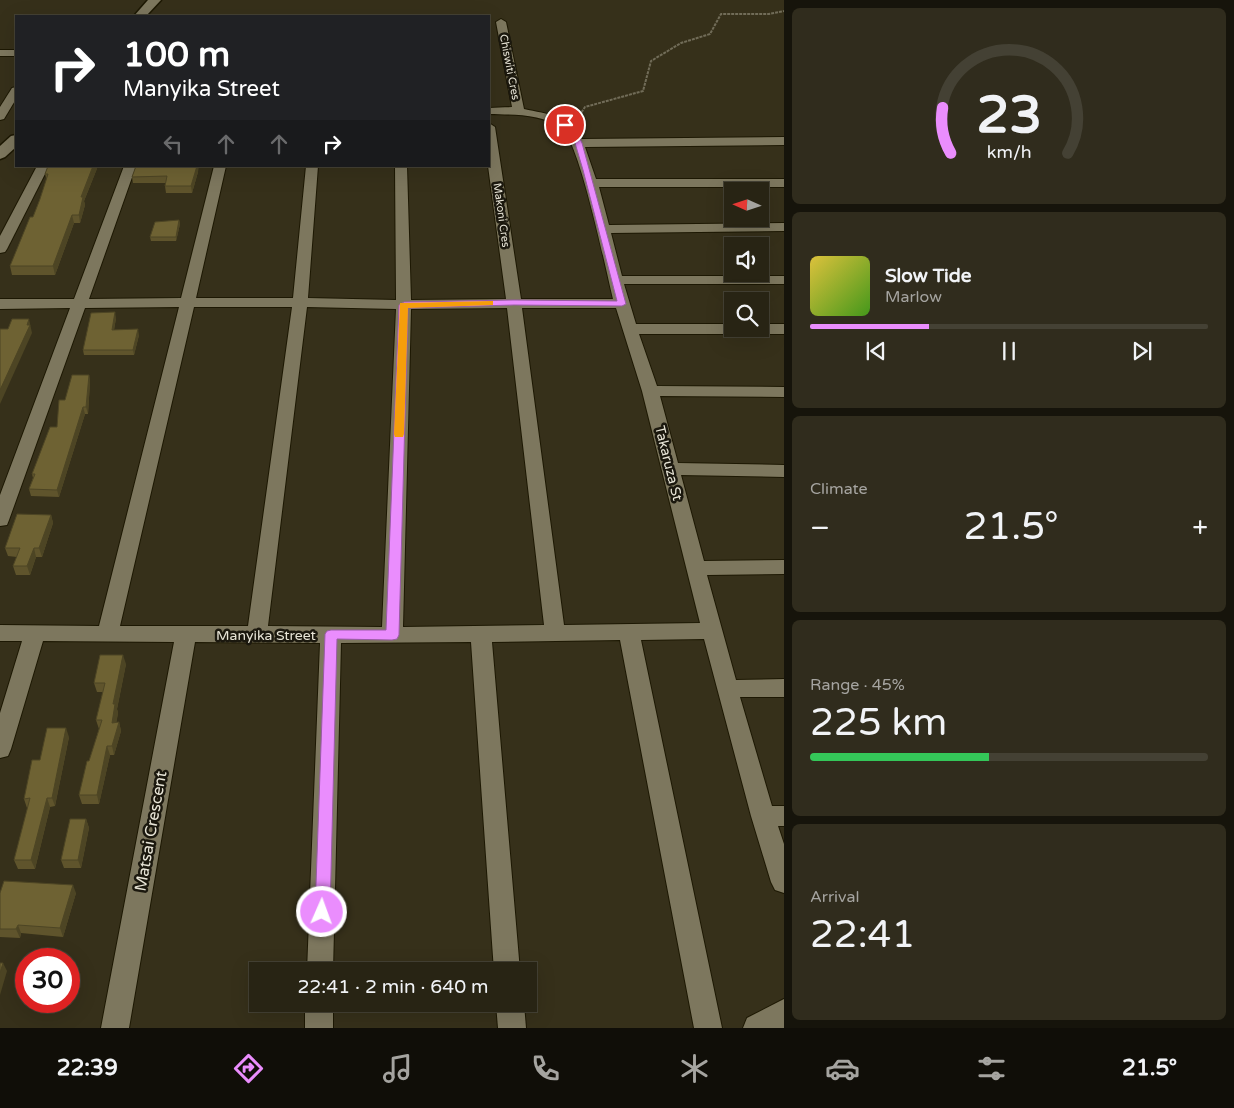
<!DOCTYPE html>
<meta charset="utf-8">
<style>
:root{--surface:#282414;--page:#302c1d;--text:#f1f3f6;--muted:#a5a4a0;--line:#444134;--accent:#ea8dfd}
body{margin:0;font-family:"Varela Round",sans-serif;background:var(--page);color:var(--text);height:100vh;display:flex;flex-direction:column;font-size:19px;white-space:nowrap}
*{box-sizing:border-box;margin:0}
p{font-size:16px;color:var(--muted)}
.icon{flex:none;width:28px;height:28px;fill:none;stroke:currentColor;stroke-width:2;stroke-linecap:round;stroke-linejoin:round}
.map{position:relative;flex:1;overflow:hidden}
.side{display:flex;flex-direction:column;gap:8px;padding:8px;background:#16140b;width:450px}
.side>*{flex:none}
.guide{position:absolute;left:15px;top:15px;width:475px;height:152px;border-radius:0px;box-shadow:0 5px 20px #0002,0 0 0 1px var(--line);background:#202124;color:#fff;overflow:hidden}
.needle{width:32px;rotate:273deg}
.fabs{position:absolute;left:724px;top:182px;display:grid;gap:10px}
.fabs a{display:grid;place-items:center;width:45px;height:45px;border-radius:0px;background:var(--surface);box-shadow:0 5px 20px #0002,0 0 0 1px var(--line);font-size:25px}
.speed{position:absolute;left:15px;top:948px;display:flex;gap:10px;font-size:25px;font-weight:700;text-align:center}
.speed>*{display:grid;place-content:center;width:65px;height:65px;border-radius:50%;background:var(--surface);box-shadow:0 5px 20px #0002,0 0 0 1px var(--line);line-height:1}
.speed .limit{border:8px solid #d22;background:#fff;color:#111}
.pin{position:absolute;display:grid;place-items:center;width:42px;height:42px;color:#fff;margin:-21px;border:2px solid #fff;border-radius:50%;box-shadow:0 1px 5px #0007}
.me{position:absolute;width:55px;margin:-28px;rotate:2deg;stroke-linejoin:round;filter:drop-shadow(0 0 4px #0008)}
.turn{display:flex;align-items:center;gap:18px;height:105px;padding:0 25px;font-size:22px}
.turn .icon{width:65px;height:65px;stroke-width:2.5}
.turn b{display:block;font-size:35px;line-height:42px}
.lanes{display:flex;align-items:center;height:48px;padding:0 25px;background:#0003;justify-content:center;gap:25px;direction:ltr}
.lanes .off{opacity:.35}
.big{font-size:38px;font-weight:600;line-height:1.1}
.side .tile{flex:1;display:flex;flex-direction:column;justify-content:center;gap:8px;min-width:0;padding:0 18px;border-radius:8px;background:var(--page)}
.side .dial{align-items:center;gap:0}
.dial svg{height:130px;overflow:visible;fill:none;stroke:var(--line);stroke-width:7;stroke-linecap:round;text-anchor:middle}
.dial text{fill:var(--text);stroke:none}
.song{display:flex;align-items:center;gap:15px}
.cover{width:60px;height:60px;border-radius:8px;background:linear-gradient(135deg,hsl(50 70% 55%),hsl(100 70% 35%))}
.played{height:5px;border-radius:2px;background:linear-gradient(90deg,var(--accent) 30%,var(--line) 30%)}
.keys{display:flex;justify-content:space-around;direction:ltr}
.heat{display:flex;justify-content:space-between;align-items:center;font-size:28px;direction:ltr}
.charge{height:8px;border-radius:4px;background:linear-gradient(90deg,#34c759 45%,var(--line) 0)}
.trip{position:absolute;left:249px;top:962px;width:288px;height:50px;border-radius:0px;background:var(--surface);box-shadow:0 5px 20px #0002,0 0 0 1px var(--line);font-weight:600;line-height:50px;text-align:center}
.tabs{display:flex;height:80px;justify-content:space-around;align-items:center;background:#100e08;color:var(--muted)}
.tabs .icon{width:35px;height:35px}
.tabs .on{color:var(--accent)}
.tabs b{font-size:22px;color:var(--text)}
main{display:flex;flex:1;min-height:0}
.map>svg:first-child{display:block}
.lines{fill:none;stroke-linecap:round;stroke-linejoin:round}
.minor-casing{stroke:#1d1803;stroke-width:2}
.tertiary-casing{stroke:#1d1803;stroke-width:3}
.path{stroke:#716c58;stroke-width:2;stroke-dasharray:3 1;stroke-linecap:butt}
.minor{fill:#7d775e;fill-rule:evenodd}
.tertiary{fill:#7d775e;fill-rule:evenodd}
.wall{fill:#5f542c}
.shaded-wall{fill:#4d4524}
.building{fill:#6e6233;stroke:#4d4524}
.route{fill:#ea8dfd;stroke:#985ca4}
.slow{fill:#f59e0b}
.labels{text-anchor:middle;stroke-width:5;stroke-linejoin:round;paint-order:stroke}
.far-street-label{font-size:11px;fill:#e8e5d7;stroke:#1b180e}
.street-label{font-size:14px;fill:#e8e5d7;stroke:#1b180e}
.near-street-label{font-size:16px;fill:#e8e5d7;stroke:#1b180e}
</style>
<main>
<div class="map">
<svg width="784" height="1028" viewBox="0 0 784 1028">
<rect width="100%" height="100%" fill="#36301a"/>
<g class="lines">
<g class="minor-casing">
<g id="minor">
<path d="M501,19L506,22L524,109C547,114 572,116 582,139L784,137V145L585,147L596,179H784V187H599L609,225L784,223V231L611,233L622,276H784V284H624L636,324H732V329H760V324H784V334H639L657,386L784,387V397L660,396L678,463L784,465V477L681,475L704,561L784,560V574L707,575L736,680L784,679V697H740L772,806H784V826H778L784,844V893L775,890L771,882L751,816L704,639L641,640L722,1028H694L620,640L492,642L520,971H494L471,642L341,643L333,971H307L320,643L195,642L129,1028H101L174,642L43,641L11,749L8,756L0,758V713L22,641H0V625L99,626L179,307L85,308L9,520L7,525L0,526V495L70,308L0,309V299H74L124,166H136L89,299L181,298L214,166H226L196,298H293L306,166H318L308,298L396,300L395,166H407L411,300L506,299L488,166L489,123L495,127L521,299H613C606,271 580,143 562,129C542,113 512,115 489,114V108L512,107L496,22ZM194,307H292L248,626H120ZM307,307L396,309L382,627L268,626ZM507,308L544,625L403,627L411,309ZM522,308H616L642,391L700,623L564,625Z"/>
<rect x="0" y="50" width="16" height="6"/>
<path d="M16,87V99L4,119L0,120V107L12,88Z"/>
<path d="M37,166H49L7,249L5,252L0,253V236Z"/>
<path d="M784,999V1028H743L747,1018Z"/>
<rect x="305" y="1004" width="28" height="24"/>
<path d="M496,1004H524L526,1028H498Z"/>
</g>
</g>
<g class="tertiary-casing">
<g id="tertiary">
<path d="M148,0H161L146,16H134Z"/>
<path d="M16,135V147L5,157L0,159V146L11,136Z"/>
</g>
</g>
<path class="path" d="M577,119L585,107L643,91L651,61L681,43L710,34L721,14H769L784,11"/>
<use href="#minor" class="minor"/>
<use href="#tertiary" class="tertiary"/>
</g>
<g class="wall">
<path d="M48,166H98L84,201L85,205L80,223H74L55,275H12L10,266L33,217L40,199L47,180L45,174Z"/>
<path d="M198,172L192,193H166L165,186L166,183H133L132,177Z"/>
<path d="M179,220L180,224L176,241H151L150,237Z"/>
<path d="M116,318L114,330L139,335L134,355H84L83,350Z"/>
<path d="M89,375L90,382L88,414H85L59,497L31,496L29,489L33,478L32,474L57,427L65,400Z"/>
<path d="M51,515L53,523L42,557H36L30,575H16L13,566L17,557L8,556L5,548Z"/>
<path d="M126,664L117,709L118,713L116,723L119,722L121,731L114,755H110L99,804H82L79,795L99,729L96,720L103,692H97L94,683Z"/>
<path d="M69,737L55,806L50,807L35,869H18L14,860L28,807L27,808L24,799L40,760Z"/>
<path d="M86,819L89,828L81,868H64L61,860Z"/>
<path d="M0,893H76L63,937L21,933L20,938L0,937Z"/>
</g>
<g class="shaded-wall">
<path d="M93,166H98L84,201L85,205L80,223L79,215L81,197Z"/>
<path d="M197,166H199L198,172L192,193L191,186Z"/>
<path d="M72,215L74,223L55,275L53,266Z"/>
<path d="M179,220L180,224L176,241V237Z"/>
<path d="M115,312L116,318L113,335L112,330Z"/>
<path d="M29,319L32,333L0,404V390Z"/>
<path d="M138,329L139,335L134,355L133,350Z"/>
<path d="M89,375L90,382L88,414L86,407Z"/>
<path d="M83,407L85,414L59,497L57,490Z"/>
<path d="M51,515L53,523L42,557L39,548Z"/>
<path d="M34,548L36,557L30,575L27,566Z"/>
<path d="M123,655L126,664L117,709L118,713L115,732L112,723L113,704Z"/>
<path d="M119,722L121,731L114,755L112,746Z"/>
<path d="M66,728L69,737L55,806L52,798Z"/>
<path d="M107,746L110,755L99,804L97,795Z"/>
<path d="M47,798L50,807L35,869L31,860Z"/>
<path d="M86,819L89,828L81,868L78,860Z"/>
<path d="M73,885L76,893L63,937L60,928Z"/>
<path d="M18,925L21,933L20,938L16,929Z"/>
<path d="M3,963L7,971L0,995V973Z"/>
</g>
<g class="building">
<path d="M48,166H93L81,197H83L79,215H72L53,266H10L30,217H33L40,199L48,174H45Z"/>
<path d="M136,166H197L191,186H165L167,176L132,177Z"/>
<path d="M179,220L176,237H150L155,222Z"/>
<path d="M115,312L112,330L138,329L133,350H83L91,313Z"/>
<path d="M12,319H29L27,325H30L0,390V329H8Z"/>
<path d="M72,375H89L86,407H83L57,490L29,489L35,474H32L50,427H57L59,400H65Z"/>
<path d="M17,514L51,515L39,548H34L27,566H13L20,548H5Z"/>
<path d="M100,655H123L113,704H115L112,723L119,722L112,746H107L97,795H79L87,761H89L102,720H96L105,683H94Z"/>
<path d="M47,728H66L52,798H47L31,860H14L30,798L24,799L32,760H40Z"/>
<path d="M70,819H86L78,860H61Z"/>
<path d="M4,881L73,885L60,928L18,925L16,929H0V893Z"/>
<path d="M0,963H3L0,973Z"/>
</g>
<path class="route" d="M562,123H568L576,130L582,143L626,304L622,306L514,305L408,308L399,635L397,639L392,640L337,639L330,912L328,917L322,919L317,917L315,912L325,634L327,631L331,630H386L399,305L404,302L514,300L617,301L583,170L575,143L570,133L561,125Z"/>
<path class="slow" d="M490,301H493V305L408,308L404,434L403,437H395L394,434L400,303Z"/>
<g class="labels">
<g class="far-street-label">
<text transform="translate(510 67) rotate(79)" y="4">Chiswiti Cres</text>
<text transform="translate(502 215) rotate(82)" y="4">Makoni Cres</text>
</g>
<g class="street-label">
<text transform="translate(669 463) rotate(76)" y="5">Takaruza St</text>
<text x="266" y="640">Manyika Street</text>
</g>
<g class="near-street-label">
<text transform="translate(150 831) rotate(-80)" y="6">Matsai Crescent</text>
</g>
</g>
</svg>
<div class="fabs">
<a><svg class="needle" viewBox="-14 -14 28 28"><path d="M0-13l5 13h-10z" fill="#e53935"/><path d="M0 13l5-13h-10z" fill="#a5a4a0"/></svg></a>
<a><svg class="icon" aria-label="sound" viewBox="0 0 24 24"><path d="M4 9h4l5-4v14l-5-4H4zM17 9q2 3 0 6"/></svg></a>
<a><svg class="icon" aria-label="search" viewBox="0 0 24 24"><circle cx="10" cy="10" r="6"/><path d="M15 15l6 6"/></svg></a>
</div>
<div class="speed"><div class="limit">30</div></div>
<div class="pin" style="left:565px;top:125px;background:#d93025"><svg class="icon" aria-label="arrive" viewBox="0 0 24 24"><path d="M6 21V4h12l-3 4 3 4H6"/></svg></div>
<svg class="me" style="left:322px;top:912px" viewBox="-20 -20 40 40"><circle r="17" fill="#ea8dfd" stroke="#fff" stroke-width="3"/><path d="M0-11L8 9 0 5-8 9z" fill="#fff"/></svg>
<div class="trip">22:41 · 2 min · 640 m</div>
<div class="guide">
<div class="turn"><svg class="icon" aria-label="right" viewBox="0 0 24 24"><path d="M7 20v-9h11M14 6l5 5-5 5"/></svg><div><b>100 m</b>Manyika Street</div></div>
<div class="lanes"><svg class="icon off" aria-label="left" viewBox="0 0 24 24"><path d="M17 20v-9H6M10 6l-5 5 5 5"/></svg><svg class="icon off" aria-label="ahead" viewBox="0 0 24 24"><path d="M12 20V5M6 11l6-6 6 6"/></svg><svg class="icon off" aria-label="ahead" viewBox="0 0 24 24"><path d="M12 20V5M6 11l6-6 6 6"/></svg><svg class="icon" aria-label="right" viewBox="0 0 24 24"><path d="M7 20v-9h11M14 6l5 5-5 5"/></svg></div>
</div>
</div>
<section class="side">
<div class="tile dial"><svg viewBox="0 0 100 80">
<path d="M14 69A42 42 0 1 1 86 69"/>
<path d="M14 69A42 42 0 0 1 9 41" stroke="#ea8dfd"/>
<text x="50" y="56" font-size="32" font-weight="700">23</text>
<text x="50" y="72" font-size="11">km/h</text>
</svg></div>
<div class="tile">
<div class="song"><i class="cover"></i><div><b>Slow Tide</b><p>Marlow</p></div></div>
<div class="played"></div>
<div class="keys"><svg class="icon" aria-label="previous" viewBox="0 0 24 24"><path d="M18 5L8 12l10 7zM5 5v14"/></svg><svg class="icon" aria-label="pause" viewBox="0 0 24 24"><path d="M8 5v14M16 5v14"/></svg><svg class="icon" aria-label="next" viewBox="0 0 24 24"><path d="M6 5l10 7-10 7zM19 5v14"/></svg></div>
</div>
<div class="tile"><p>Climate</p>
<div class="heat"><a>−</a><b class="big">21.5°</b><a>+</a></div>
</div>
<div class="tile"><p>Range · 45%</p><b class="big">225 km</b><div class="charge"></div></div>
<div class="tile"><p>Arrival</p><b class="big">22:41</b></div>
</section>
</main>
<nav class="tabs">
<b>22:39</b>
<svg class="icon on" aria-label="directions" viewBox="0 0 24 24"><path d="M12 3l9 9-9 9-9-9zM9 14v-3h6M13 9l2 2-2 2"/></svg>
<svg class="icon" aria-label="music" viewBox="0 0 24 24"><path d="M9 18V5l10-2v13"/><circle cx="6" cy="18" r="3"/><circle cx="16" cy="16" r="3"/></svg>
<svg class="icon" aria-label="phone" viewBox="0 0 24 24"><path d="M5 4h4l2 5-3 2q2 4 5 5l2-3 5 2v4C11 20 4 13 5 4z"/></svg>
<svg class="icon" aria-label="climate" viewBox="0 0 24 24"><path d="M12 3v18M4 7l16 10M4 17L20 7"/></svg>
<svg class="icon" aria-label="car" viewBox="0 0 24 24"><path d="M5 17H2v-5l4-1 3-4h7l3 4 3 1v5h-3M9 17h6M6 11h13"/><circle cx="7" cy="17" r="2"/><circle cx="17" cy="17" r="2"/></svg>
<svg class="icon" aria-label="filters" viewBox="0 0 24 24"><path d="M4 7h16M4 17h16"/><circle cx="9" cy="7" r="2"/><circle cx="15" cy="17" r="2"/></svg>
<b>21.5°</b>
</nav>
